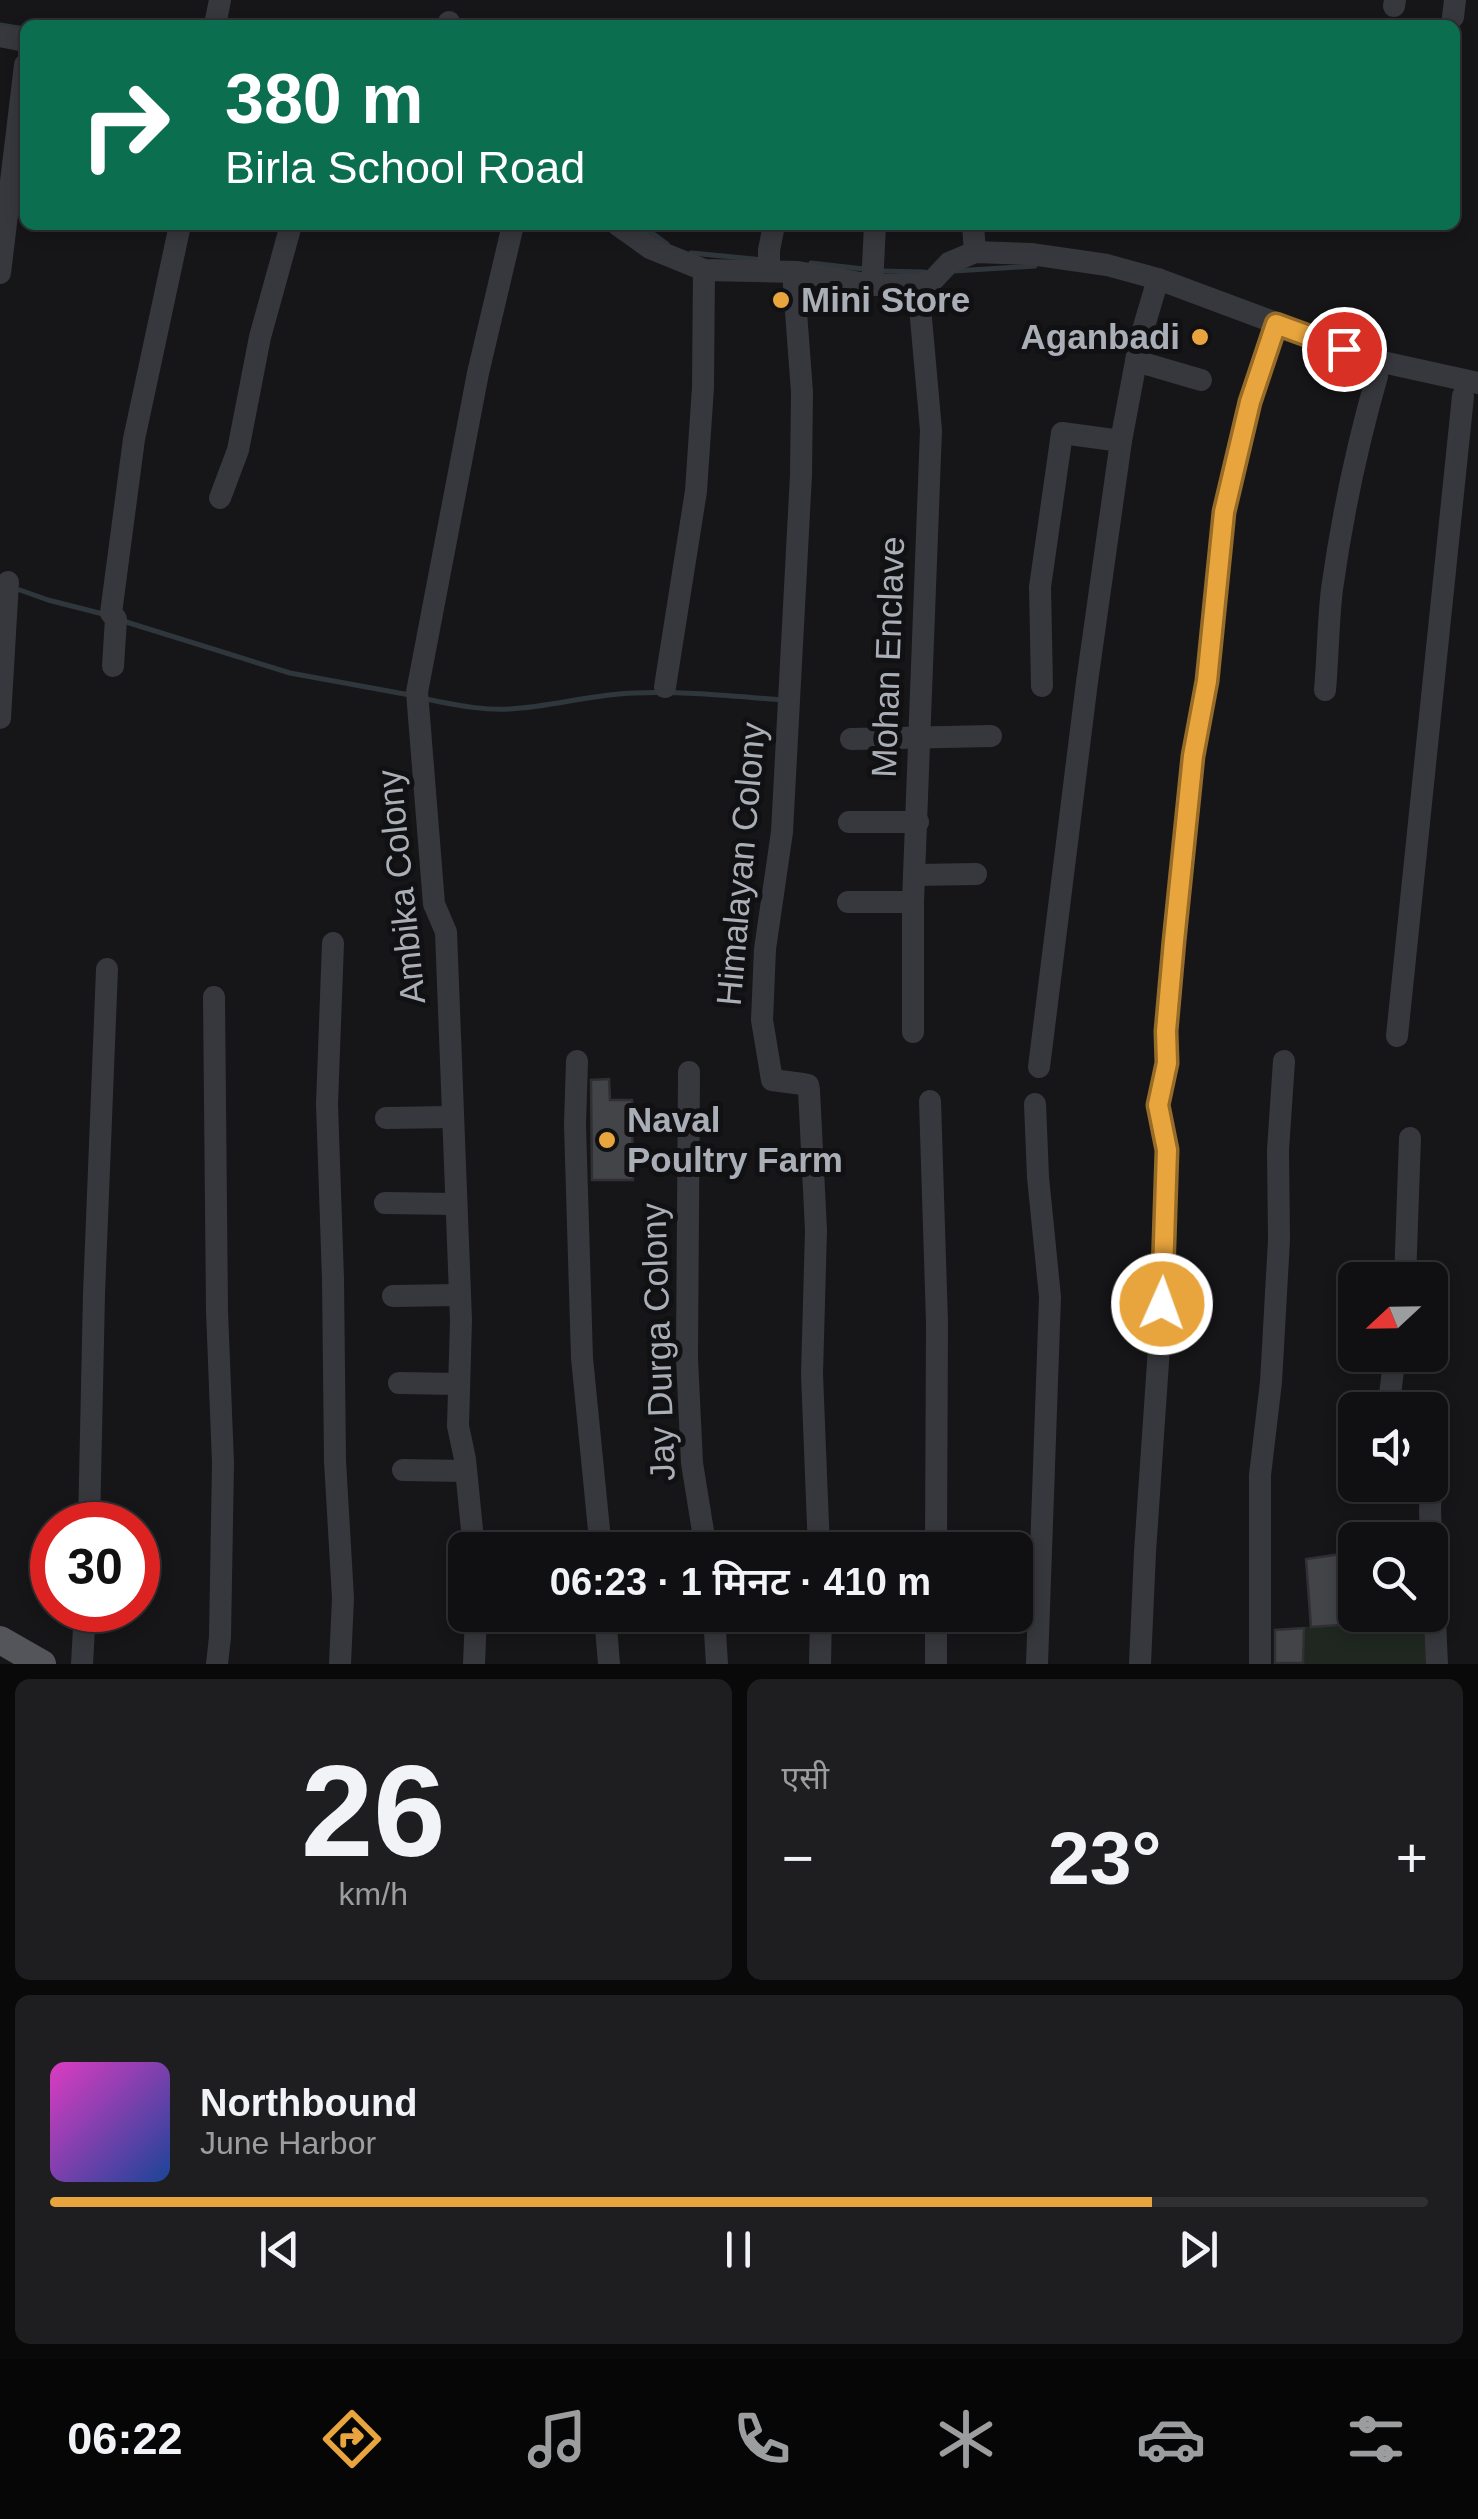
<!DOCTYPE html>
<html lang="hi">
<meta charset="utf-8">
<style>
:root{--surface:#101012;--page:#1e1e20;--text:#f1f3f6;--muted:#9c9d9f;--line:#303032;--accent:#e9a53d}
body{margin:0;font-family:Arial,"Noto Sans Devanagari",sans-serif;background:var(--page);color:var(--text);height:100vh;display:flex;flex-direction:column;font-size:38px;white-space:nowrap}
*{box-sizing:border-box;margin:0}
p{font-size:32px;color:var(--muted)}
.icon{flex:none;width:55px;height:55px;fill:none;stroke:currentColor;stroke-width:2;stroke-linecap:round;stroke-linejoin:round}
.map{position:relative;height:1664px;overflow:hidden}
.drawer{display:flex;flex-direction:column;gap:15px;padding:15px;background:#09090a;flex:1}
.drawer>*{flex:none}
.banner{position:absolute;left:20px;top:20px;width:1440px;height:210px;border-radius:15px;box-shadow:0 5px 15px #0003,0 0 0 2px var(--line);background:#0b6e4f;color:#fff;overflow:hidden}
.needle{width:65px;rotate:248deg}
.tools{position:absolute;left:1338px;top:1262px;display:grid;gap:20px}
.tools a{display:grid;place-items:center;width:110px;height:110px;border-radius:15px;background:var(--surface);box-shadow:0 5px 15px #0003,0 0 0 2px var(--line);font-size:50px}
.speed{position:absolute;left:30px;top:1502px;display:flex;gap:20px;font-size:50px;font-weight:700;text-align:center}
.speed>*{display:grid;place-content:center;width:130px;height:130px;border-radius:50%;background:var(--surface);box-shadow:0 5px 15px #0003,0 0 0 2px var(--line);line-height:1}
.speed .limit{border:15px solid #d22;background:#fff;color:#111}
.pin{position:absolute;display:grid;place-items:center;width:85px;height:85px;color:#fff;margin:-42px;border:5px solid #fff;border-radius:50%;box-shadow:0 2px 10px #0007}
.me{position:absolute;width:110px;margin:-55px;rotate:2deg;stroke-linejoin:round;filter:drop-shadow(0 0 8px #0008)}
.turn{display:flex;align-items:center;gap:35px;height:210px;padding:0 40px;font-size:45px}
.turn .icon{width:130px;height:130px;stroke-width:2.5}
.turn b{display:block;font-size:70px;line-height:85px}
.big{font-size:75px;font-weight:600;line-height:1.1}
.drawer .card{flex:1;display:flex;flex-direction:column;justify-content:center;gap:15px;min-width:0;padding:0 35px;border-radius:15px;background:var(--page)}
.drawer .dial{align-items:center;gap:0}
.dial b{font-size:130px;line-height:1}
.song{display:flex;align-items:center;gap:30px}
.cover{width:120px;height:120px;border-radius:15px;background:linear-gradient(135deg,hsl(310 70% 55%),hsl(220 70% 35%))}
.played{height:10px;border-radius:5px;background:linear-gradient(90deg,var(--accent) 80%,var(--line) 80%)}
.keys{display:flex;justify-content:space-around;direction:ltr}
.heat{display:flex;justify-content:space-between;align-items:center;font-size:55px;direction:ltr}
.drawer .tiles{flex:1;display:grid;gap:15px;grid-template-columns:1fr 1fr}
.card:last-child{grid-column:span 2}
.trip{position:absolute;left:448px;top:1532px;width:585px;height:100px;border-radius:15px;background:var(--surface);box-shadow:0 5px 15px #0003,0 0 0 2px var(--line);font-weight:600;line-height:100px;text-align:center}
.tabs{display:flex;height:160px;justify-content:space-around;align-items:center;background:#060607;color:var(--muted)}
.tabs .icon{width:70px;height:70px}
.tabs .current{color:var(--accent)}
.tabs b{font-size:45px;color:var(--text)}
.map>svg:first-child{display:block}
.green{fill:#202721}
.lines{fill:none;stroke-linecap:round;stroke-linejoin:round}
.stream{stroke:#2f373d;stroke-width:5}
.building{fill:#434448;stroke:#303034;stroke-width:2.5}
.minor{stroke:#37383d;stroke-width:22}
.major{stroke:#53555b;stroke-width:28}
.route-casing{stroke:#976b28;stroke-width:25}
.route{stroke:#e9a53d;stroke-width:18}
.poi-dot{fill:#e9a53d;stroke:#111113;stroke-width:4}
.labels{text-anchor:middle;stroke-width:10;stroke-linejoin:round;paint-order:stroke}
.poi-label{font-size:35px;font-weight:bold;fill:#a9aeb7;stroke:#111113;text-anchor:start}
.street-label{font-size:35px;fill:#a9aeb7;stroke:#111113}
</style>
<div class="map">
<svg width="1478" height="1664" viewBox="0 0 1478 1664">
<rect width="100%" height="100%" fill="#161618"/>
<path class="green" d="M1372,1623L1374,1630L1426,1625L1429,1664H1266L1303,1663L1304,1627Z"/>
<g class="lines">
<g class="stream">
<path d="M0,25L25,29"/>
<path d="M641,225L667,244"/>
<path d="M691,253L765,260"/>
<path d="M811,263L864,269"/>
<path d="M880,271L924,272"/>
<path d="M955,271L1035,266"/>
<path d="M20,590L48,600L103,614"/>
<path d="M123,621L290,673L410,695"/>
<path d="M425,699C453,704 482,711 510,709C552,707 592,694 634,693C683,691 733,696 782,700"/>
</g>
</g>
<g class="building">
<path d="M609,1079L610,1100H632L633,1180H592L591,1080Z"/>
<path d="M1355,1552V1624L1311,1627L1306,1559Z"/>
<path d="M1304,1628L1303,1663H1275V1630Z"/>
</g>
<g class="lines">
<g class="minor">
<path d="M1394,6L1395,0"/>
<path d="M1453,17L1455,0"/>
<path d="M215,25L220,0"/>
<path d="M448,25L449,22"/>
<path d="M0,36L25,41"/>
<path d="M618,225L650,248L704,270L798,272L872,285H918L934,279L949,263L975,252L1031,254L1107,265L1158,279L1378,361L1478,383"/>
<path d="M973,225L975,252"/>
<path d="M769,271V250L774,225"/>
<path d="M793,272L802,392L801,475L782,832L765,949L762,1020L772,1080L803,1084L808,1085L809,1090L816,1230L812,1374L819,1550"/>
<path d="M0,273L25,65"/>
<path d="M872,285L875,225"/>
<path d="M1136,361L1201,380"/>
<path d="M220,498L238,450L260,337L291,225"/>
<path d="M113,666L116,619L111,613L134,439L180,225"/>
<path d="M1042,686L1040,587L1062,433L1121,441"/>
<path d="M665,687L696,491L703,387L704,270"/>
<path d="M1325,690C1328,657 1328,622 1332,589C1342,517 1357,446 1377,376"/>
<path d="M0,718L8,582"/>
<path d="M851,739L991,736"/>
<path d="M849,822H918"/>
<path d="M914,875L976,874"/>
<path d="M848,902H913"/>
<path d="M333,943L327,1104L333,1279L335,1461L343,1598L340,1664"/>
<path d="M214,997L217,1311L223,1463L220,1637L217,1664"/>
<path d="M913,1032V902L931,430L918,285"/>
<path d="M1397,1036L1463,396"/>
<path d="M577,1061L575,1125L582,1358L601,1550"/>
<path d="M1039,1067L1087,682L1121,441L1140,340L1158,279"/>
<path d="M689,1072L687,1358L692,1463L706,1550"/>
<path d="M930,1101L937,1322L936,1550"/>
<path d="M1035,1104L1038,1177L1050,1297L1037,1664"/>
<path d="M386,1118L452,1117"/>
<path d="M385,1203L455,1204"/>
<path d="M1405,1280L1410,1138"/>
<path d="M393,1296L460,1295"/>
<path d="M399,1383L459,1384"/>
<path d="M1388,1410L1395,1355"/>
<path d="M1430,1454L1432,1455L1430,1511L1437,1664"/>
<path d="M403,1470L466,1471"/>
<path d="M89,1525L94,1294L107,969"/>
<path d="M474,1550L465,1459L458,1426L461,1320L446,932L434,904L417,692L478,373L513,225"/>
<path d="M605,1615L609,1664"/>
<path d="M714,1615L717,1664"/>
<path d="M82,1664L85,1610"/>
<path d="M474,1664L476,1615"/>
<path d="M820,1664L821,1615"/>
<path d="M936,1664V1615"/>
<path d="M1140,1664L1145,1552L1162,1304L1167,1150L1158,1105L1167,1063L1166,1031L1173,941L1193,756L1207,681L1224,512L1250,402L1276,325"/>
<path d="M1260,1664V1475L1271,1382L1279,1240L1278,1150L1284,1061"/>
</g>
<path class="major" d="M0,1640L42,1664"/>
</g>
<g class="lines">
<g class="route-casing">
<path id="route" d="M1162,1304L1167,1150L1158,1105L1167,1063L1166,1031L1174,941L1193,756L1207,681L1224,512L1250,402L1276,324L1344,349"/>
</g>
<use href="#route" class="route"/>
</g>
<g class="poi-dot">
<circle cx="781" cy="300" r="10"/>
<circle cx="1200" cy="337" r="10"/>
<circle cx="607" cy="1140" r="10"/>
</g>
<g class="labels">
<g class="poi-label">
<text x="801" y="312">Mini Store</text>
<text x="1180" y="349" text-anchor="end">Aganbadi</text>
<text x="627" y="1132">Naval<tspan x="627" dy="40">Poultry Farm</tspan></text>
</g>
<g class="street-label">
<text transform="translate(888 657) rotate(-88)" y="12">Mohan Enclave</text>
<text transform="translate(741 864) rotate(-85)" y="12">Himalayan Colony</text>
<text transform="translate(401 887) rotate(-96)" y="12">Ambika Colony</text>
<text transform="translate(658 1342) rotate(-92)" y="12">Jay Durga Colony</text>
</g>
</g>
</svg>
<div class="tools">
<a><svg class="needle" viewBox="-14 -14 28 28"><path d="M0-13l5 13h-10z" fill="#e53935"/><path d="M0 13l5-13h-10z" fill="#9c9d9f"/></svg></a>
<a><svg class="icon" aria-label="sound" viewBox="0 0 24 24"><path d="M4 9h4l5-4v14l-5-4H4zM17 9q2 3 0 6"/></svg></a>
<a><svg class="icon" aria-label="search" viewBox="0 0 24 24"><circle cx="10" cy="10" r="6"/><path d="M15 15l6 6"/></svg></a>
</div>
<div class="speed"><div class="limit">30</div></div>
<div class="pin" style="left:1344px;top:349px;background:#d93025"><svg class="icon" aria-label="arrive" viewBox="0 0 24 24"><path d="M6 21V4h12l-3 4 3 4H6"/></svg></div>
<svg class="me" style="left:1162px;top:1304px" viewBox="-20 -20 40 40"><circle r="17" fill="#e9a53d" stroke="#fff" stroke-width="3"/><path d="M0-11L8 9 0 5-8 9z" fill="#fff"/></svg>
<div class="trip">06:23 · 1 मिनट · 410 m</div>
<div class="banner">
<div class="turn"><svg class="icon" aria-label="right" viewBox="0 0 24 24"><path d="M7 20v-9h11M14 6l5 5-5 5"/></svg><div><b>380 m</b>Birla School Road</div></div>
</div>
</div>
<section class="drawer">
<div class="tiles">
<div class="card dial"><b>26</b><p>km/h</p></div>
<div class="card"><p>एसी</p>
<div class="heat"><a>−</a><b class="big">23°</b><a>+</a></div>
</div>
<div class="card">
<div class="song"><i class="cover"></i><div><b>Northbound</b><p>June Harbor</p></div></div>
<div class="played"></div>
<div class="keys"><svg class="icon" aria-label="previous" viewBox="0 0 24 24"><path d="M18 5L8 12l10 7zM5 5v14"/></svg><svg class="icon" aria-label="pause" viewBox="0 0 24 24"><path d="M8 5v14M16 5v14"/></svg><svg class="icon" aria-label="next" viewBox="0 0 24 24"><path d="M6 5l10 7-10 7zM19 5v14"/></svg></div>
</div>
</div>
</section>
<nav class="tabs">
<b>06:22</b>
<svg class="icon current" aria-label="directions" viewBox="0 0 24 24"><path d="M12 3l9 9-9 9-9-9zM9 14v-3h6M13 9l2 2-2 2"/></svg>
<svg class="icon" aria-label="music" viewBox="0 0 24 24"><path d="M9 18V5l10-2v13"/><circle cx="6" cy="18" r="3"/><circle cx="16" cy="16" r="3"/></svg>
<svg class="icon" aria-label="phone" viewBox="0 0 24 24"><path d="M5 4h4l2 5-3 2q2 4 5 5l2-3 5 2v4C11 20 4 13 5 4z"/></svg>
<svg class="icon" aria-label="climate" viewBox="0 0 24 24"><path d="M12 3v18M4 7l16 10M4 17L20 7"/></svg>
<svg class="icon" aria-label="car" viewBox="0 0 24 24"><path d="M5 17H2v-5l4-1 3-4h7l3 4 3 1v5h-3M9 17h6M6 11h13"/><circle cx="7" cy="17" r="2"/><circle cx="17" cy="17" r="2"/></svg>
<svg class="icon" aria-label="filters" viewBox="0 0 24 24"><path d="M4 7h16M4 17h16"/><circle cx="9" cy="7" r="2"/><circle cx="15" cy="17" r="2"/></svg>
</nav>
